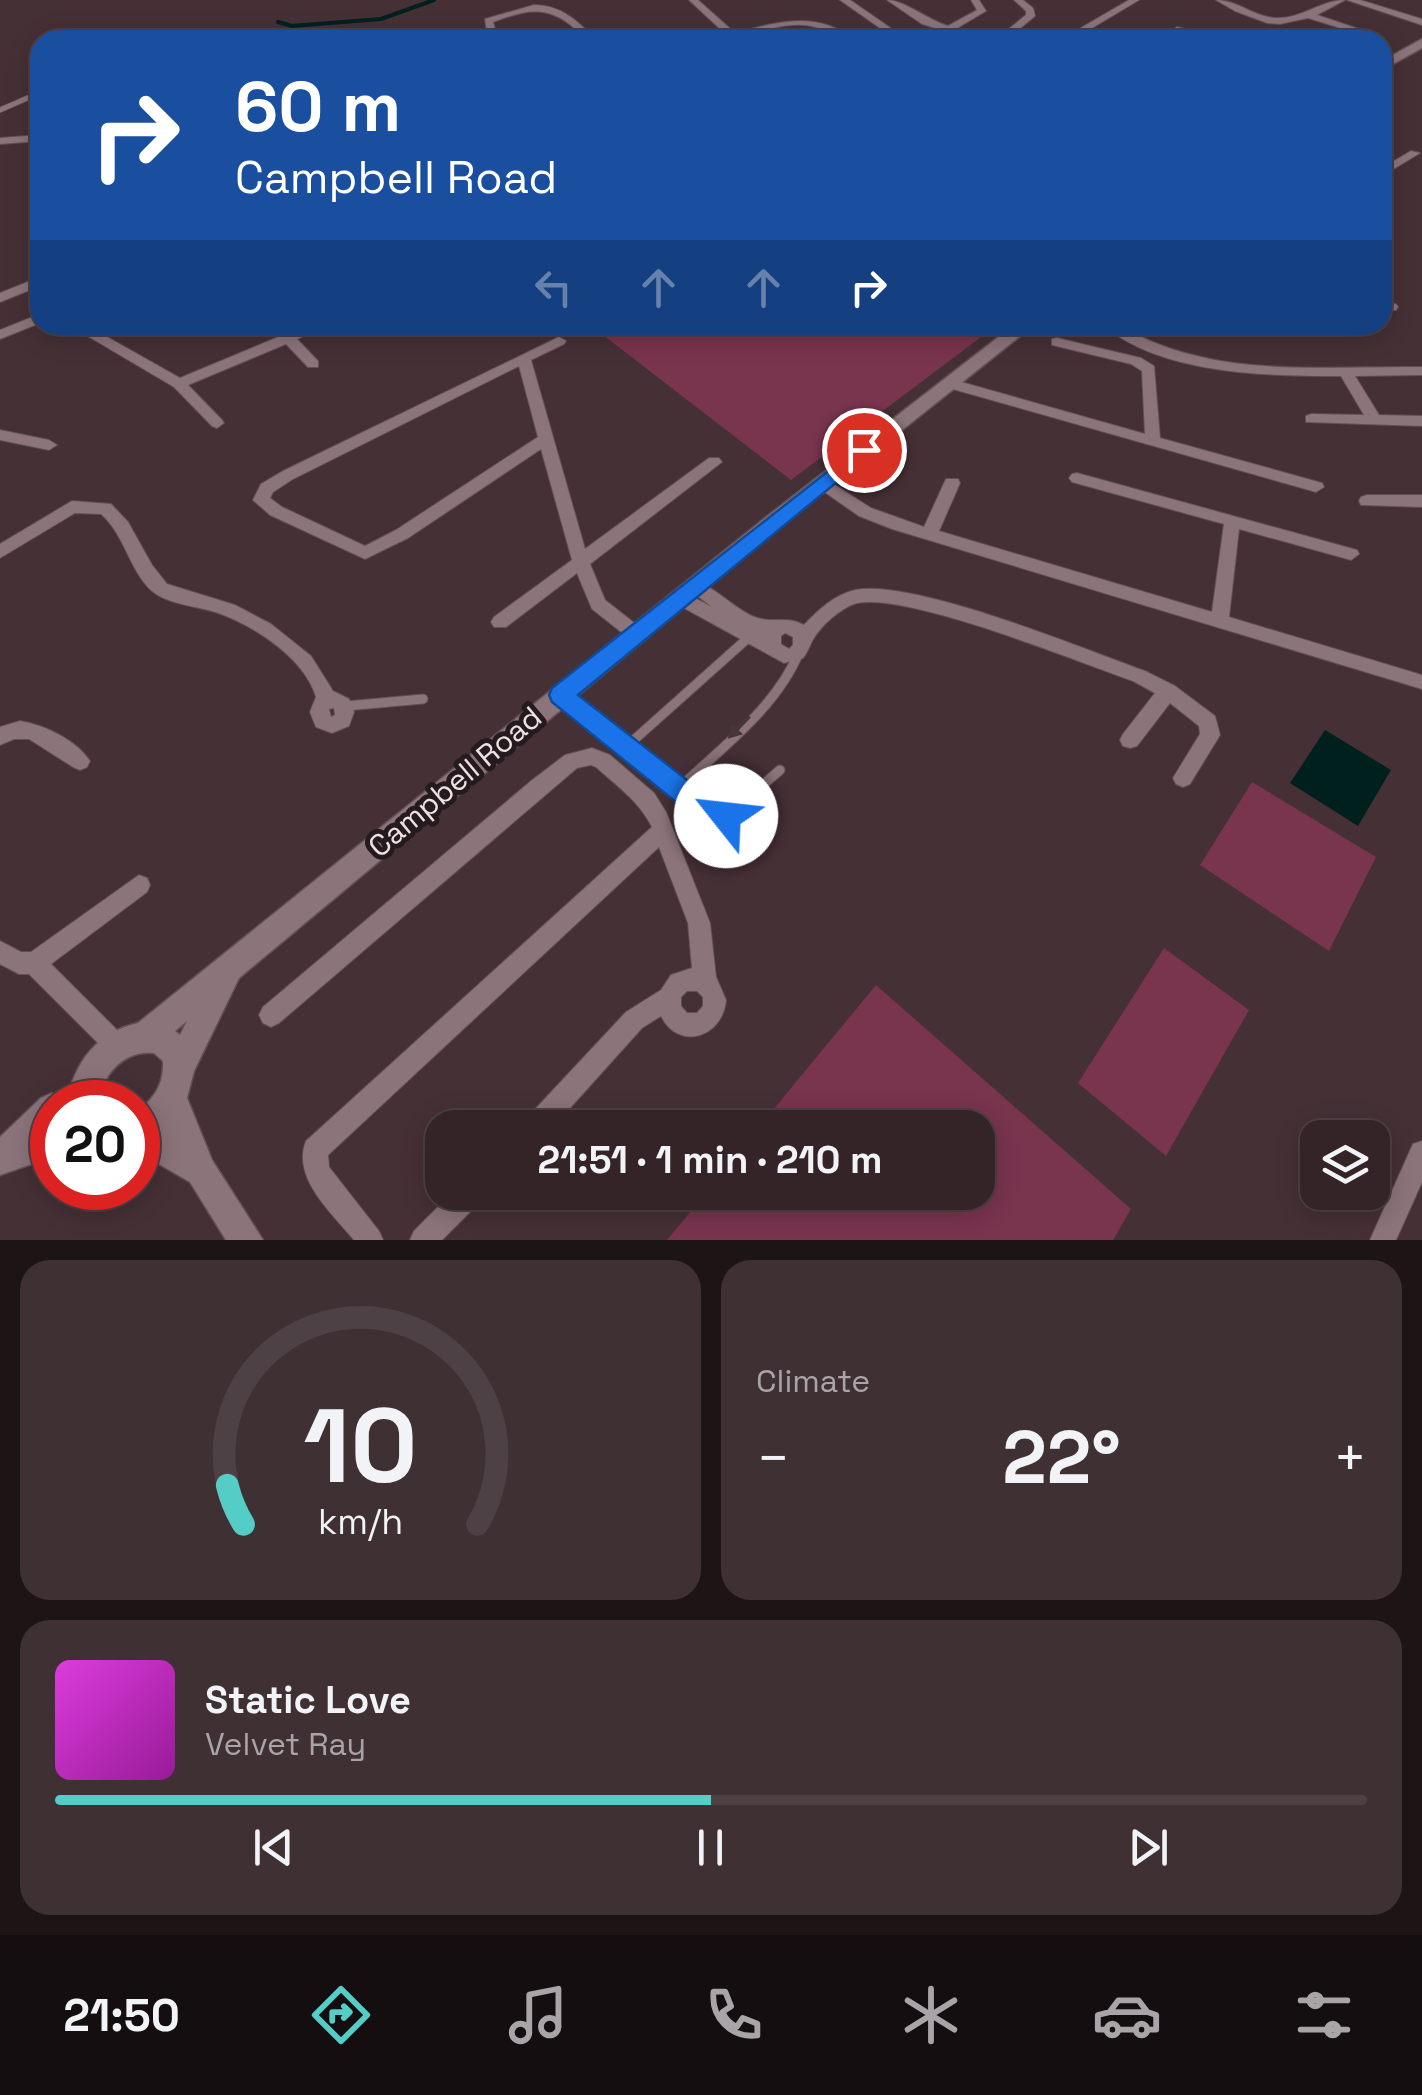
<!DOCTYPE html>
<meta charset="utf-8">
<style>
:root{--surface:#342428;--page:#3f3034;--text:#f1f3f6;--muted:#a9a4a8;--line:#4e4145;--accent:#54cdc7}
body{margin:0;font-family:"Space Grotesk",sans-serif;background:var(--page);color:var(--text);height:100vh;display:flex;flex-direction:column;font-size:38px;white-space:nowrap}
*{box-sizing:border-box;margin:0}
p{font-size:32px;color:var(--muted)}
.icon{flex:none;width:55px;height:55px;fill:none;stroke:currentColor;stroke-width:2;stroke-linecap:round;stroke-linejoin:round}
.map{position:relative;height:1240px;overflow:hidden}
.drawer{display:flex;flex-direction:column;gap:20px;padding:20px;background:#1d1416;flex:1}
.drawer>*{flex:none}
.banner{position:absolute;left:30px;top:30px;width:1362px;height:305px;border-radius:30px;box-shadow:0 5px 25px #0003,0 0 0 2px var(--line);background:#1a4fa0;color:#fff;overflow:hidden}
.fabs{position:absolute;left:1300px;top:1120px;display:grid;gap:20px}
.fabs a{display:grid;place-items:center;width:90px;height:90px;border-radius:20px;background:var(--surface);box-shadow:0 5px 25px #0003,0 0 0 2px var(--line);font-size:50px}
.speed{position:absolute;left:30px;top:1080px;display:flex;gap:20px;font-size:50px;font-weight:700;text-align:center}
.speed>*{display:grid;place-content:center;width:130px;height:130px;border-radius:50%;background:var(--surface);box-shadow:0 5px 25px #0003,0 0 0 2px var(--line);line-height:1}
.speed .limit{border:15px solid #d22;background:#fff;color:#111}
.pin{position:absolute;display:grid;place-items:center;width:85px;height:85px;color:#fff;margin:-42px;border:5px solid #fff;border-radius:50%;box-shadow:0 2px 10px #0007}
.me{position:absolute;width:110px;margin:-55px;rotate:299deg;stroke-linejoin:round;filter:drop-shadow(0 0 8px #0008)}
.turn{display:flex;align-items:center;gap:35px;height:210px;padding:0 40px;font-size:45px}
.turn .icon{width:130px;height:130px;stroke-width:2.5}
.turn b{display:block;font-size:70px;line-height:85px}
.lanes{display:flex;align-items:center;height:95px;padding:0 40px;background:#0003;justify-content:center;gap:50px;direction:ltr}
.lanes .off{opacity:.35}
.big{font-size:75px;font-weight:600;line-height:1.1}
.drawer .card{flex:1;display:flex;flex-direction:column;justify-content:center;gap:15px;min-width:0;padding:0 35px;border-radius:30px;background:var(--page)}
.drawer .dial{align-items:center;gap:0}
.dial svg{height:260px;overflow:visible;fill:none;stroke:var(--line);stroke-width:7;stroke-linecap:round;text-anchor:middle}
.dial text{fill:var(--text);stroke:none}
.song{display:flex;align-items:center;gap:30px}
.cover{width:120px;height:120px;border-radius:15px;background:linear-gradient(135deg,hsl(300 70% 55%),hsl(300 70% 35%))}
.played{height:10px;border-radius:5px;background:linear-gradient(90deg,var(--accent) 50%,var(--line) 50%)}
.keys{display:flex;justify-content:space-around;direction:ltr}
.heat{display:flex;justify-content:space-between;align-items:center;font-size:55px;direction:ltr}
.drawer .tiles{flex:1;display:grid;gap:20px;grid-template-columns:1fr 1fr}
.card:last-child{grid-column:span 2}
.trip{position:absolute;left:425px;top:1110px;width:570px;height:100px;border-radius:30px;background:var(--surface);box-shadow:0 5px 25px #0003,0 0 0 2px var(--line);font-weight:600;line-height:100px;text-align:center}
.dock{display:flex;height:160px;justify-content:space-around;align-items:center;background:#150e10;color:var(--muted)}
.dock .icon{width:70px;height:70px}
.dock .active{color:var(--accent)}
.dock b{font-size:45px;color:var(--text)}
.map>svg:first-child{display:block}
.green{fill:#79344e}
.water{fill:#00201e}
.lines{fill:none;stroke-linecap:round;stroke-linejoin:round}
.stream{stroke:#00201e;stroke-width:4}
.service-far2-casing{stroke:#615055;stroke-width:6}
.service-far1-casing{stroke:#615055;stroke-width:11}
.service-casing{stroke:#615055;stroke-width:14}
.minor-casing{stroke:#615055;stroke-width:2}
.tertiary-casing{stroke:#615055;stroke-width:3}
.service-far2{stroke:#8c747b;stroke-width:5}
.service-far1{stroke:#8c747b;stroke-width:9}
.service{stroke:#8c747b;stroke-width:11}
.minor{fill:#8c747b;fill-rule:evenodd}
.tertiary{fill:#8c747b;fill-rule:evenodd}
.oneway{fill:#44363a}
.route{fill:#1a73e8;stroke:#114b97;stroke-width:2.5}
.labels{text-anchor:middle;stroke-width:10;stroke-linejoin:round;paint-order:stroke}
.street-label{font-size:30px;fill:#eee1e4;stroke:#251b1e}
</style>
<div class="map">
<svg width="1422" height="1240" viewBox="0 0 1422 1240">
<rect width="100%" height="100%" fill="#453036"/>
<g class="green">
<path d="M590,325H997L791,480Z"/>
<path d="M1252,782L1376,857L1329,951L1200,865Z"/>
<path d="M1164,948L1249,1010L1166,1156L1078,1083Z"/>
<path d="M876,985L1131,1209L1113,1240H667L706,1193L978,1192V1128L759,1127Z"/>
</g>
<path class="water" d="M1325,730L1391,770L1358,826L1290,783Z"/>
<g class="lines">
<path class="stream" d="M278,22L292,26L381,19L434,0"/>
<g class="service-far2-casing">
<path id="service-far2" d="M0,110L32,96"/>
</g>
<g class="service-far1-casing">
<g id="service-far1">
<path d="M562,696L679,788C721,748 777,707 799,652"/>
<path d="M346,706L423,699"/>
<path d="M626,747L748,638"/>
<path d="M679,788L687,795"/>
<path d="M751,795L780,770"/>
</g>
</g>
<g class="service-casing">
<path id="service" d="M684,793L706,811L727,816L754,793"/>
</g>
<g class="minor-casing">
<g id="minor">
<path d="M689,0H698L735,33C778,22 817,10 855,40C840,40 830,30 815,27C791,20 764,31 740,37L743,40H732Z"/>
<path d="M840,0H850L908,40H897Z"/>
<path d="M887,0C904,0 928,20 948,26L977,10L971,0H979L986,11L954,30L959,40H949L945,31L922,24Z"/>
<path d="M1014,0H1023L1033,8L1035,16L1006,40H995L1026,15V11Z"/>
<path d="M1129,0H1139L1072,40H1060Z"/>
<path d="M1216,0C1237,0 1254,17 1276,18C1302,19 1321,0 1345,0L1317,15L1374,34L1369,37L1308,18L1280,24L1267,23L1235,11Z"/>
<path d="M1347,0H1360L1422,19V25Z"/>
<path d="M534,5C561,5 578,21 596,40C584,40 583,37 575,29C548,4 525,10 493,22L498,40H488L485,19Z"/>
<path d="M1177,27L1185,29L1169,40H1158Z"/>
<path d="M40,135V141L0,144V138Z"/>
<path d="M1411,151L1420,153L1382,176V168Z"/>
<path d="M40,277V286L0,302V293Z"/>
<path d="M1382,303L1396,304L1398,307L1396,310L1382,311Z"/>
<path d="M40,314V323L0,339V330Z"/>
<path d="M69,325H86L180,378L307,325H326L297,339L318,361V367H308L286,344L188,385L222,420L224,423L217,428L212,426L174,387Z"/>
<path d="M1103,325C1124,325 1135,335 1153,342C1175,351 1198,357 1221,361C1287,372 1355,366 1422,367V375L1355,376L1379,415L1422,416V426L1306,422V416L1311,414L1364,415L1341,376C1268,376 1162,375 1103,325Z"/>
<path d="M559,337L566,341L564,344L531,360L585,549L709,458H719L722,462L590,564L605,600L642,629L645,634L642,639H630L592,609L577,573L506,627H494L491,622L494,617L572,560L541,449L408,538L365,559L270,515L253,500L261,484L283,471ZM519,366L538,437L396,530L365,546L282,507L270,498L273,492L293,479Z"/>
<path d="M1057,338L1141,358L1154,366L1160,438L1322,483L1324,487L1316,492L942,386L940,383L947,378L1145,434L1142,371L1131,364L1052,345V339Z"/>
<path d="M0,430L49,440L57,445L49,450L0,440Z"/>
<path d="M1077,473L1357,550L1359,554L1351,560L1239,529L1229,617L1422,675V689L892,529L859,516L813,484L815,480H827L871,508L924,527L946,479H958L960,483L939,531L1212,612L1224,524L1072,482L1069,478L1072,474Z"/>
<path d="M1367,495H1422V507L1361,505L1359,501L1361,497Z"/>
<path d="M72,501L111,504L128,522L152,565L167,584L235,605L271,624L311,656L333,691L349,699L354,712L349,726L332,733L316,727L310,712L316,697C305,659 255,626 218,613C198,606 169,605 152,591C129,570 125,535 101,514L75,513L0,558V544ZM334,708L335,715L331,717L329,709Z"/>
<path d="M695,580C715,588 731,605 750,615C773,626 784,614 804,625C818,610 834,595 855,590C912,578 1084,649 1145,671L1175,686L1215,716L1220,735L1190,784L1183,787L1176,784L1173,778L1200,734L1199,726L1170,703L1137,746L1130,748L1123,746L1120,740L1123,734L1155,693L1133,681C1081,663 900,589 854,604C840,609 822,625 814,638C810,644 808,652 803,658L784,663L675,603L672,598L681,591L712,607L686,587ZM785,633L793,637V645L789,649L781,644V636Z"/>
<path d="M20,721C45,725 76,740 90,761L87,767L80,770L73,767L29,739H14L0,745V727Z"/>
<path d="M592,748L610,755L654,793L666,812L710,923L716,977L726,1000C723,1037 679,1052 661,1016L642,1028L552,1128H523L526,1119L626,1012L661,990L671,975L692,968L688,923L659,847L328,1155L329,1167L379,1231L383,1240H354C333,1214 291,1178 306,1141L652,827C639,801 617,786 596,767L591,765L577,768L279,1023L271,1027L263,1023L259,1015L263,1007L531,781L565,755ZM687,991H697L703,997V1006L697,1013H687L681,1006V997Z"/>
<path d="M139,875L147,878L150,885L147,892L51,964L125,1038L129,1046L125,1054L117,1058L109,1054L29,974H19L0,964V941L21,952H31Z"/>
<path d="M1422,1141V1182L1396,1240H1370L1413,1144Z"/>
<path d="M453,1192H485L481,1201L442,1240H410L414,1231Z"/>
</g>
</g>
<g class="tertiary-casing">
<g id="tertiary">
<path d="M1422,39V48L1382,70V61Z"/>
<path d="M1014,325H1034L779,528L239,978L194,1071L187,1098L212,1160L263,1240H226L190,1182L138,1152V1111C155,1097 164,1084 163,1061L154,1053C123,1050 104,1074 97,1102H67C74,1063 97,1032 138,1023L765,518ZM187,1021L180,1035L175,1031Z"/>
<path d="M52,1093L65,1102H52V1157L0,1175V1137L41,1098Z"/>
</g>
</g>
<use href="#service-far2" class="service-far2"/>
<use href="#service-far1" class="service-far1"/>
<use href="#service" class="service"/>
<use href="#minor" class="minor"/>
<use href="#tertiary" class="tertiary"/>
</g>
<defs><path id="oneway-solid" d="M-6-.8H1V-3.2L6.5 0L1 3.2V.8H-6Z" transform="scale(2.5)"/></defs>
<use class="oneway" href="#oneway-solid" transform="translate(739 727) rotate(134)"/>
<path class="route" d="M864,443L871,445V454L578,695L714,801L736,808L740,816L736,825L726,829L697,819L552,702L549,695L552,688Z"/>
<g class="labels">
<g class="street-label">
<text transform="translate(455 782) rotate(-40)" y="10">Campbell Road</text>
</g>
</g>
</svg>
<div class="fabs">
<a><svg class="icon" aria-label="layers" viewBox="0 0 24 24"><path d="M12 4l9 5-9 5-9-5zM3 14l9 5 9-5"/></svg></a>
</div>
<div class="speed"><div class="limit">20</div></div>
<div class="pin" style="left:864px;top:450px;background:#d93025"><svg class="icon" aria-label="arrive" viewBox="0 0 24 24"><path d="M6 21V4h12l-3 4 3 4H6"/></svg></div>
<svg class="me" style="left:726px;top:816px" viewBox="-20 -20 40 40"><circle r="19" fill="#fff"/><path d="M0-13L10 11 0 6-10 11z" fill="#1a73e8"/></svg>
<div class="trip">21:51 · 1 min · 210 m</div>
<div class="banner">
<div class="turn"><svg class="icon" aria-label="right" viewBox="0 0 24 24"><path d="M7 20v-9h11M14 6l5 5-5 5"/></svg><div><b>60 m</b>Campbell Road</div></div>
<div class="lanes"><svg class="icon off" aria-label="left" viewBox="0 0 24 24"><path d="M17 20v-9H6M10 6l-5 5 5 5"/></svg><svg class="icon off" aria-label="ahead" viewBox="0 0 24 24"><path d="M12 20V5M6 11l6-6 6 6"/></svg><svg class="icon off" aria-label="ahead" viewBox="0 0 24 24"><path d="M12 20V5M6 11l6-6 6 6"/></svg><svg class="icon" aria-label="right" viewBox="0 0 24 24"><path d="M7 20v-9h11M14 6l5 5-5 5"/></svg></div>
</div>
</div>
<section class="drawer">
<div class="tiles">
<div class="card dial"><svg viewBox="0 0 100 80">
<path d="M14 69A42 42 0 1 1 86 69"/>
<path d="M14 69A42 42 0 0 1 9 57" stroke="#54cdc7"/>
<text x="50" y="56" font-size="32" font-weight="700">10</text>
<text x="50" y="72" font-size="11">km/h</text>
</svg></div>
<div class="card"><p>Climate</p>
<div class="heat"><a>−</a><b class="big">22°</b><a>+</a></div>
</div>
<div class="card">
<div class="song"><i class="cover"></i><div><b>Static Love</b><p>Velvet Ray</p></div></div>
<div class="played"></div>
<div class="keys"><svg class="icon" aria-label="previous" viewBox="0 0 24 24"><path d="M18 5L8 12l10 7zM5 5v14"/></svg><svg class="icon" aria-label="pause" viewBox="0 0 24 24"><path d="M8 5v14M16 5v14"/></svg><svg class="icon" aria-label="next" viewBox="0 0 24 24"><path d="M6 5l10 7-10 7zM19 5v14"/></svg></div>
</div>
</div>
</section>
<nav class="dock">
<b>21:50</b>
<svg class="icon active" aria-label="directions" viewBox="0 0 24 24"><path d="M12 3l9 9-9 9-9-9zM9 14v-3h6M13 9l2 2-2 2"/></svg>
<svg class="icon" aria-label="music" viewBox="0 0 24 24"><path d="M9 18V5l10-2v13"/><circle cx="6" cy="18" r="3"/><circle cx="16" cy="16" r="3"/></svg>
<svg class="icon" aria-label="phone" viewBox="0 0 24 24"><path d="M5 4h4l2 5-3 2q2 4 5 5l2-3 5 2v4C11 20 4 13 5 4z"/></svg>
<svg class="icon" aria-label="climate" viewBox="0 0 24 24"><path d="M12 3v18M4 7l16 10M4 17L20 7"/></svg>
<svg class="icon" aria-label="car" viewBox="0 0 24 24"><path d="M5 17H2v-5l4-1 3-4h7l3 4 3 1v5h-3M9 17h6M6 11h13"/><circle cx="7" cy="17" r="2"/><circle cx="17" cy="17" r="2"/></svg>
<svg class="icon" aria-label="filters" viewBox="0 0 24 24"><path d="M4 7h16M4 17h16"/><circle cx="9" cy="7" r="2"/><circle cx="15" cy="17" r="2"/></svg>
</nav>
